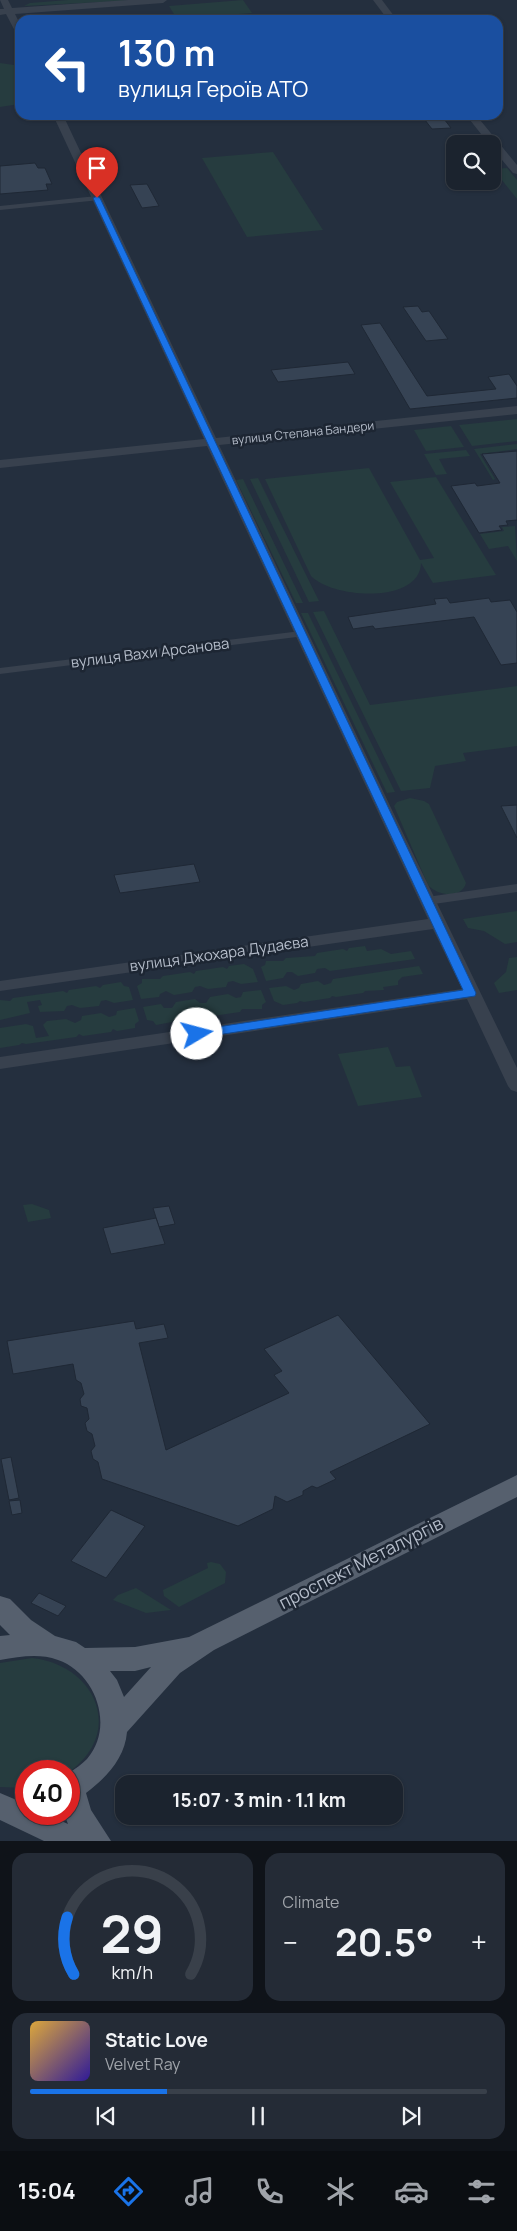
<!DOCTYPE html>
<meta charset="utf-8">
<style>
:root{--surface:#1b232e;--page:#242b36;--text:#f1f3f6;--muted:#a0a4aa;--line:#39404a;--accent:#1a73e8}
body{margin:0;font-family:Manrope,sans-serif;background:var(--page);color:var(--text);height:100vh;display:flex;flex-direction:column;font-size:19px;white-space:nowrap}
*{box-sizing:border-box;margin:0}
p{font-size:16px;color:var(--muted)}
.icon{flex:none;width:28px;height:28px;fill:none;stroke:currentColor;stroke-width:2;stroke-linecap:round;stroke-linejoin:round}
.map{position:relative;height:1841px;overflow:hidden}
.panel{display:flex;flex-direction:column;gap:12px;padding:12px;background:#0f1319;flex:1}
.panel>*{flex:none}
.guide{position:absolute;left:15px;top:15px;width:488px;height:105px;border-radius:15px;box-shadow:0 1px 4px #0004,0 0 0 1px var(--line);background:#1a4fa0;color:#fff;overflow:hidden}
.buttons{position:absolute;left:446px;top:135px;display:grid;gap:10px}
.buttons a{display:grid;place-items:center;width:55px;height:55px;border-radius:10px;background:var(--surface);box-shadow:0 1px 4px #0004,0 0 0 1px var(--line);font-size:25px}
.speed{position:absolute;left:15px;top:1760px;display:flex;gap:10px;font-size:25px;font-weight:700;text-align:center}
.speed>*{display:grid;place-content:center;width:65px;height:65px;border-radius:50%;background:var(--surface);box-shadow:0 1px 4px #0004,0 0 0 1px var(--line);line-height:1}
.speed .limit{border:8px solid #d22;background:#fff;color:#111}
.pin{position:absolute;display:grid;place-items:center;width:42px;height:42px;color:#fff;margin:-51px -21px;border-radius:50% 50% 50% 0;rotate:-45deg;box-shadow:0 0 5px #0007}
.pin .icon{rotate:45deg}
.me{position:absolute;width:55px;margin:-28px;rotate:82deg;stroke-linejoin:round;filter:drop-shadow(0 0 4px #0008)}
.turn{display:flex;align-items:center;gap:18px;height:105px;padding:0 20px;font-size:22px}
.turn .icon{width:65px;height:65px;stroke-width:2.5}
.turn b{display:block;font-size:35px;line-height:42px}
.big{font-size:38px;font-weight:700;line-height:1.1}
.panel .card{flex:1;display:flex;flex-direction:column;justify-content:center;gap:8px;min-width:0;padding:0 18px;border-radius:15px;background:var(--page)}
.panel .dial{align-items:center;gap:0}
.dial svg{height:130px;overflow:visible;fill:none;stroke:var(--line);stroke-width:7;stroke-linecap:round;text-anchor:middle}
.dial text{fill:var(--text);stroke:none}
.song{display:flex;align-items:center;gap:15px}
.cover{width:60px;height:60px;border-radius:8px;background:linear-gradient(135deg,hsl(40 70% 55%),hsl(250 70% 35%))}
.played{height:5px;border-radius:2px;background:linear-gradient(90deg,var(--accent) 30%,var(--line) 30%)}
.keys{display:flex;justify-content:space-around;direction:ltr}
.heat{display:flex;justify-content:space-between;align-items:center;font-size:28px;direction:ltr}
.panel .tiles{flex:1;display:grid;gap:12px;grid-template-columns:1fr 1fr}
.card:last-child{grid-column:span 2}
.trip{position:absolute;left:115px;top:1775px;width:288px;height:50px;border-radius:15px;background:var(--surface);box-shadow:0 1px 4px #0004,0 0 0 1px var(--line);font-weight:700;line-height:50px;text-align:center}
.menu{display:flex;height:80px;justify-content:space-around;align-items:center;background:#0b0e12;color:var(--muted)}
.menu .icon{width:35px;height:35px}
.menu .on{color:var(--accent)}
.menu b{font-size:22px;color:var(--text)}
.map>svg:first-child{display:block}
.green{fill:#263c3f}
.building{fill:#364354;stroke:#1f2835}
.lines{fill:none;stroke-linecap:round;stroke-linejoin:round}
.minor{fill:#38414e;fill-rule:evenodd}
.tertiary{fill:#38414e;fill-rule:evenodd}
.primary{fill:#56606e;fill-rule:evenodd}
.route{fill:#1a73e8;stroke:#114b97}
.labels{text-anchor:middle;stroke-width:5;stroke-linejoin:round;paint-order:stroke}
.far-street-label{font-size:12px;fill:#b4bcc9;stroke:#1d2633}
.street-label{font-size:15px;fill:#b4bcc9;stroke:#1d2633}
.near-street-label{font-size:18px;fill:#b4bcc9;stroke:#1d2633}
</style>
<div class="map">
<svg width="517" height="1841" viewBox="0 0 517 1841">
<rect width="100%" height="100%" fill="#242f3e"/>
<g class="green">
<path d="M68,0H140L24,6L30,3Z"/>
<path d="M243,0L252,13L177,19L169,6Z"/>
<path d="M0,63L14,65L19,70L20,104L0,107Z"/>
<path d="M273,152L323,230L247,237L202,158Z"/>
<path d="M507,168L517,180V199L493,169Z"/>
<path d="M517,419V441L472,446L459,425Z"/>
<path d="M451,426L464,447L426,451L414,430Z"/>
<path d="M517,444V449L480,454L495,479L493,480L474,449Z"/>
<path d="M466,450L470,456L439,459L447,474L436,475L424,454Z"/>
<path d="M369,468L420,560L434,558L390,482L436,477L496,575L433,583L421,563C420,604 333,599 311,576L265,479Z"/>
<path d="M258,478L319,601L309,602L250,479Z"/>
<path d="M243,479L303,603H296L236,480Z"/>
<path d="M515,526L517,561L508,546L489,549L480,534L504,531L502,527Z"/>
<path d="M324,611L370,705L517,686V746L463,753L466,761L435,766L430,788L401,791L313,612Z"/>
<path d="M301,613H308L395,792L387,793Z"/>
<path d="M410,798L424,801L429,804L466,883C462,899 437,896 428,885L394,806L397,802Z"/>
<path d="M517,911V942L505,944L484,931L468,928L463,919Z"/>
<path d="M365,946L367,951L381,949L391,954L411,951L415,959L330,971L325,968L317,969L315,973L298,976L292,972H287L283,978L266,981L261,967L265,965L266,961H283L286,958L315,956L317,953L343,949L347,951L349,948Z"/>
<path d="M517,957V990L499,993L494,983L506,972L509,958Z"/>
<path d="M244,964L253,969L258,982L241,984L233,981L228,982L226,987L208,989L200,986L195,987L192,992L174,995L166,991L160,994L159,997L141,999L137,986L142,983V979H160L163,976L190,972L194,974L196,971L223,967L227,969L229,966Z"/>
<path d="M419,966L423,974L402,977L398,981V985L383,987L384,990L365,991L363,993L336,997L332,996L330,998L304,1002L300,1001L297,1003L283,1005L274,1001L269,988L286,986L294,990L299,988L301,984L318,981L324,985L331,983L333,979Z"/>
<path d="M121,982L124,986L129,987L133,1000L114,1003L106,1000L101,1001L99,1006L80,1008L72,1005L67,1006L64,1011L40,1012L38,1006L42,1005L40,1000L27,1002L30,1013L0,1020V1000L10,1001L13,998L63,991L67,993L69,990L96,986L100,988L103,985Z"/>
<path d="M261,990L266,1002L262,1005V1009H242L240,1012L213,1016L209,1014L206,1017L179,1021L175,1019L172,1022L156,1025L153,1021L147,1020L143,1007L161,1004L164,1008H172L176,1002L195,999L200,1003H206L210,997L228,994L236,998L241,997L243,992Z"/>
<path d="M135,1008L139,1021L135,1024V1028L117,1031L113,1029L111,1032L83,1036L79,1034L76,1037L26,1044L22,1043L19,1045L0,1048V1028L26,1024L33,1026L36,1038L49,1036L43,1025L47,1021L66,1019L75,1023L81,1020L82,1016L101,1013L109,1017L116,1015L117,1011Z"/>
<path d="M388,1047L396,1067L410,1066L422,1097L358,1106L338,1054Z"/>
<path d="M32,1204L49,1210L51,1218L28,1222L23,1205Z"/>
<path d="M211,1562L220,1564L226,1572L225,1583L179,1607L164,1596L163,1590L208,1568L207,1563Z"/>
<path d="M136,1588L171,1610L146,1613L113,1600L118,1595Z"/>
<path d="M32,1658C96,1665 125,1732 69,1772L26,1771V1788L0,1787V1663Z"/>
</g>
<g class="building">
<path d="M421,115H441L451,128L432,129Z"/>
<path d="M35,163L38,168H45L52,184H46L48,190L0,194V166Z"/>
<path d="M147,184L152,193L159,206L142,208L130,185Z"/>
<path d="M418,306L422,312L429,311L448,339L426,341L403,307Z"/>
<path d="M380,323L427,396L496,389L488,377L509,374L517,386V398L410,409L361,325Z"/>
<path d="M348,362L355,374L278,382L271,370Z"/>
<path d="M517,451V520L506,521L508,525L499,526L502,530L479,533L451,486L475,483L477,486L500,483L482,454Z"/>
<path d="M447,598L450,603L489,598L491,602L510,600L517,612V663L501,665L474,617L375,629L373,626L353,629L348,617L436,604L434,599Z"/>
<path d="M517,805V838L501,806Z"/>
<path d="M194,864L200,882L120,893L114,875Z"/>
<path d="M169,1206L175,1224L159,1227L153,1208Z"/>
<path d="M156,1218L165,1244L111,1254L103,1228Z"/>
<path d="M338,1315L430,1424L330,1472L336,1479L317,1488L312,1486L303,1491V1495L287,1502L275,1496L273,1509L238,1526L102,1479L98,1462L93,1459L91,1451L95,1446L92,1434L87,1431L85,1423L89,1419L87,1408L81,1406L80,1399L84,1394L81,1383L76,1380L73,1364L13,1374L7,1341L134,1321L136,1329L164,1324L168,1338L139,1343L166,1450L289,1393L274,1375L282,1371L264,1349Z"/>
<path d="M11,1457L19,1498L9,1500L1,1459Z"/>
<path d="M20,1500L22,1513L12,1515L9,1501Z"/>
<path d="M111,1510L145,1526L106,1578L71,1561Z"/>
<path d="M39,1593L66,1606L58,1616L31,1603Z"/>
</g>
<g class="lines">
<g class="minor">
<path d="M97,196L101,198L100,200L0,210V206Z"/>
<path d="M301,631L306,634L305,636L0,674V668Z"/>
<path d="M517,884V892L427,905L421,901L427,897Z"/>
</g>
<g class="tertiary">
<path d="M0,0H8L12,8L128,0H167L163,3L15,14L20,24V36L16,33L6,14L0,15V9H4Z"/>
<path d="M373,0H382L397,20H388Z"/>
<path d="M53,115H63L216,438L517,406V414L219,445L401,829L517,1068V1092L511,1090L508,1086L467,999L0,1069V1057L462,989L433,929L0,991V981L428,919L207,446L0,468V460L204,439Z"/>
<path d="M466,115H476L517,165V174L513,173L492,148V144H489Z"/>
</g>
<path class="primary" d="M517,1475V1497L214,1650L180,1673L127,1732C125,1758 106,1778 86,1793L91,1810L111,1841H44L0,1820V1793L26,1804V1814H46L68,1824L64,1814H69V1773C75,1769 82,1764 87,1759C115,1727 96,1673 58,1660C38,1653 20,1657 0,1660V1636L10,1635L0,1625V1596L10,1599L31,1620L55,1636L76,1642L85,1648L135,1647L189,1637ZM151,1667L124,1697L117,1680L110,1671H135Z"/>
</g>
<path class="route" d="M97,196L100,198L476,993L475,996L197,1038L191,1034L197,1030L463,990L93,198Z"/>
<g class="labels">
<g class="far-street-label">
<text transform="translate(303 433) rotate(-6)" y="4">вулиця Степана Бандери</text>
</g>
<g class="street-label">
<text transform="translate(150 653) rotate(-7)" y="5">вулиця Вахи Арсанова</text>
<text transform="translate(219 954) rotate(-8)" y="5">вулиця Джохара Дудаєва</text>
</g>
<g class="near-street-label">
<text transform="translate(361 1563) rotate(-27)" y="6">проспект Металургів</text>
</g>
</g>
</svg>
<div class="buttons">
<a><svg class="icon" aria-label="search" viewBox="0 0 24 24"><circle cx="10" cy="10" r="6"/><path d="M15 15l6 6"/></svg></a>
</div>
<div class="speed"><div class="limit">40</div></div>
<div class="pin" style="left:97px;top:198px;background:#d93025"><svg class="icon" aria-label="arrive" viewBox="0 0 24 24"><path d="M6 21V4h12l-3 4 3 4H6"/></svg></div>
<svg class="me" style="left:197px;top:1034px" viewBox="-20 -20 40 40"><circle r="19" fill="#fff"/><path d="M0-13L10 11 0 6-10 11z" fill="#1a73e8"/></svg>
<div class="trip">15:07 · 3 min · 1.1 km</div>
<div class="guide">
<div class="turn"><svg class="icon" aria-label="left" viewBox="0 0 24 24"><path d="M17 20v-9H6M10 6l-5 5 5 5"/></svg><div><b>130 m</b>вулиця Героїв АТО</div></div>
</div>
</div>
<section class="panel">
<div class="tiles">
<div class="card dial"><svg viewBox="0 0 100 80">
<path d="M14 69A42 42 0 1 1 86 69"/>
<path d="M14 69A42 42 0 0 1 10 34" stroke="#1a73e8"/>
<text x="50" y="56" font-size="32" font-weight="700">29</text>
<text x="50" y="72" font-size="11">km/h</text>
</svg></div>
<div class="card"><p>Climate</p>
<div class="heat"><a>−</a><b class="big">20.5°</b><a>+</a></div>
</div>
<div class="card">
<div class="song"><i class="cover"></i><div><b>Static Love</b><p>Velvet Ray</p></div></div>
<div class="played"></div>
<div class="keys"><svg class="icon" aria-label="previous" viewBox="0 0 24 24"><path d="M18 5L8 12l10 7zM5 5v14"/></svg><svg class="icon" aria-label="pause" viewBox="0 0 24 24"><path d="M8 5v14M16 5v14"/></svg><svg class="icon" aria-label="next" viewBox="0 0 24 24"><path d="M6 5l10 7-10 7zM19 5v14"/></svg></div>
</div>
</div>
</section>
<nav class="menu">
<b>15:04</b>
<svg class="icon on" aria-label="directions" viewBox="0 0 24 24"><path d="M12 3l9 9-9 9-9-9zM9 14v-3h6M13 9l2 2-2 2"/></svg>
<svg class="icon" aria-label="music" viewBox="0 0 24 24"><path d="M9 18V5l10-2v13"/><circle cx="6" cy="18" r="3"/><circle cx="16" cy="16" r="3"/></svg>
<svg class="icon" aria-label="phone" viewBox="0 0 24 24"><path d="M5 4h4l2 5-3 2q2 4 5 5l2-3 5 2v4C11 20 4 13 5 4z"/></svg>
<svg class="icon" aria-label="climate" viewBox="0 0 24 24"><path d="M12 3v18M4 7l16 10M4 17L20 7"/></svg>
<svg class="icon" aria-label="car" viewBox="0 0 24 24"><path d="M5 17H2v-5l4-1 3-4h7l3 4 3 1v5h-3M9 17h6M6 11h13"/><circle cx="7" cy="17" r="2"/><circle cx="17" cy="17" r="2"/></svg>
<svg class="icon" aria-label="filters" viewBox="0 0 24 24"><path d="M4 7h16M4 17h16"/><circle cx="9" cy="7" r="2"/><circle cx="15" cy="17" r="2"/></svg>
</nav>
